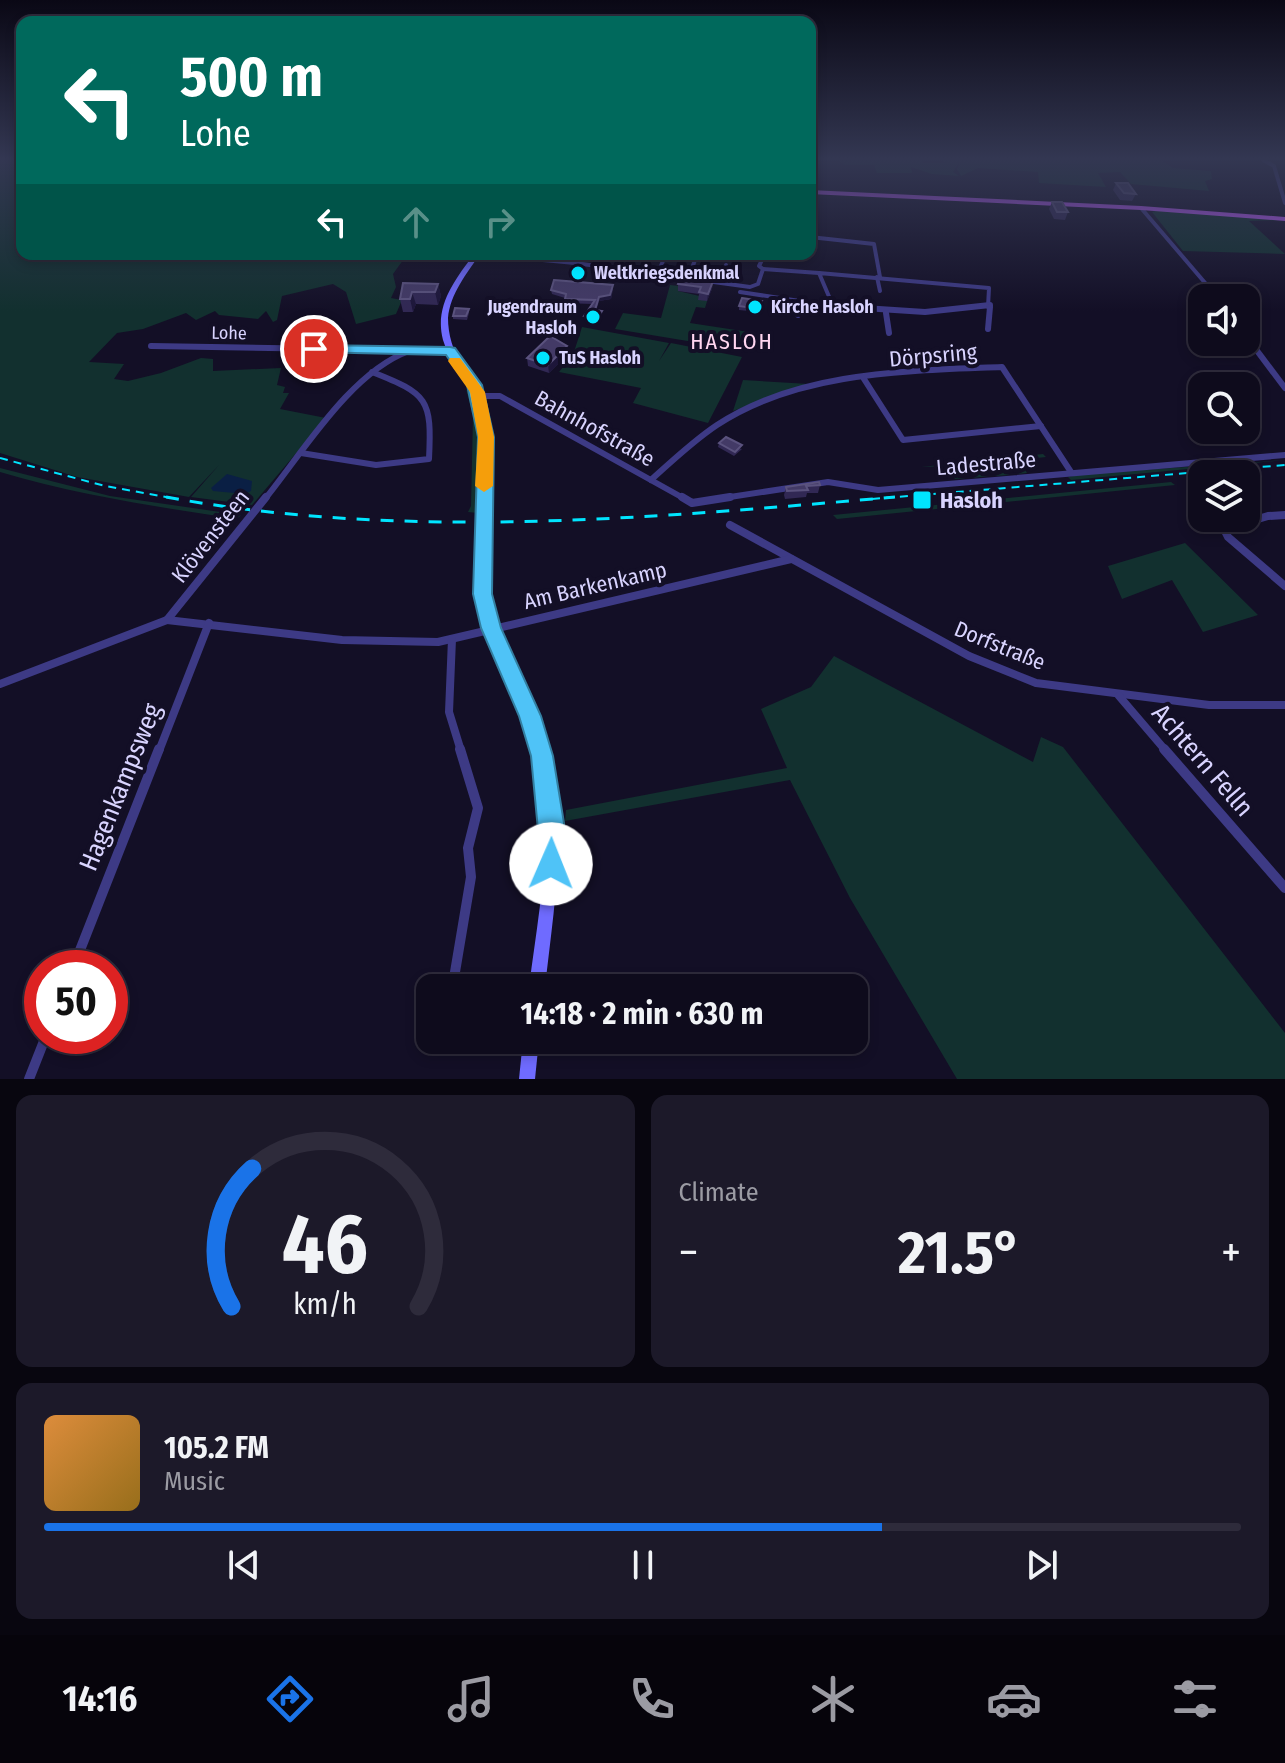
<!DOCTYPE html>
<meta charset="utf-8">
<style>
:root{--surface:#0e0b1c;--page:#1c1929;--text:#f1f3f6;--muted:#9b9ba3;--line:#2e2b3b;--accent:#1a73e8}
body{margin:0;font-family:"Fira Sans Condensed",sans-serif;background:var(--page);color:var(--text);height:100vh;display:flex;flex-direction:column;font-size:30px;white-space:nowrap}
*{box-sizing:border-box;margin:0}
p{font-size:26px;color:var(--muted)}
.icon{flex:none;width:44px;height:44px;fill:none;stroke:currentColor;stroke-width:2;stroke-linecap:round;stroke-linejoin:round}
.map{position:relative;height:1079px;overflow:hidden}
.details{display:flex;flex-direction:column;gap:16px;padding:16px;background:#08060f;flex:1}
.details>*{flex:none}
.banner{position:absolute;left:16px;top:16px;width:800px;height:244px;border-radius:16px;box-shadow:0 4px 12px #0003,0 0 0 2px var(--line);background:#00695c;color:#fff;overflow:hidden}
.controls{position:absolute;left:1188px;top:284px;display:grid;gap:16px}
.controls a{display:grid;place-items:center;width:72px;height:72px;border-radius:16px;background:var(--surface);box-shadow:0 4px 12px #0003,0 0 0 2px var(--line);font-size:40px}
.speed{position:absolute;left:24px;top:950px;display:flex;gap:16px;font-size:40px;font-weight:700;text-align:center}
.speed>*{display:grid;place-content:center;width:104px;height:104px;border-radius:50%;background:var(--surface);box-shadow:0 4px 12px #0003,0 0 0 2px var(--line);line-height:1}
.speed .limit{border:12px solid #d22;background:#fff;color:#111}
.pin{position:absolute;display:grid;place-items:center;width:68px;height:68px;color:#fff;margin:-34px;border:4px solid #fff;border-radius:50%;box-shadow:0 2px 8px #0007}
.me{position:absolute;width:88px;margin:-44px;rotate:1deg;stroke-linejoin:round;filter:drop-shadow(0 0 6px #0008)}
.turn{display:flex;align-items:center;gap:28px;height:168px;padding:0 32px;font-size:36px}
.turn .icon{width:104px;height:104px;stroke-width:2.5}
.turn b{display:block;font-size:56px;line-height:68px}
.lanes{display:flex;align-items:center;height:76px;padding:0 32px;background:#0003;justify-content:center;gap:40px;direction:ltr}
.lanes .off{opacity:.35}
.big{font-size:60px;font-weight:700;line-height:1.1}
.details .card{flex:1;display:flex;flex-direction:column;justify-content:center;gap:12px;min-width:0;padding:0 28px;border-radius:16px;background:var(--page)}
.details .dial{align-items:center;gap:0}
.dial svg{height:208px;overflow:visible;fill:none;stroke:var(--line);stroke-width:7;stroke-linecap:round;text-anchor:middle}
.dial text{fill:var(--text);stroke:none}
.song{display:flex;align-items:center;gap:24px}
.cover{width:96px;height:96px;border-radius:12px;background:linear-gradient(135deg,hsl(30 70% 55%),hsl(40 70% 35%))}
.played{height:8px;border-radius:4px;background:linear-gradient(90deg,var(--accent) 70%,var(--line) 70%)}
.keys{display:flex;justify-content:space-around;direction:ltr}
.heat{display:flex;justify-content:space-between;align-items:center;font-size:44px;direction:ltr}
.details .tiles{flex:1;display:grid;gap:16px;grid-template-columns:1fr 1fr}
.card:last-child{grid-column:span 2}
.trip{position:absolute;left:416px;top:974px;width:452px;height:80px;border-radius:16px;background:var(--surface);box-shadow:0 4px 12px #0003,0 0 0 2px var(--line);font-weight:700;line-height:80px;text-align:center}
.menu{display:flex;height:128px;justify-content:space-around;align-items:center;background:#06040b;color:var(--muted)}
.menu .icon{width:56px;height:56px}
.menu .current{color:var(--accent)}
.menu b{font-size:36px;color:var(--text)}
.map>svg:first-child{display:block}
.green{fill:#12302f}
.water{fill:#0a1f44}
.lines{fill:none;stroke-linecap:round;stroke-linejoin:round}
.street-far3{stroke:#3d3a85;stroke-width:4}
.street-far2{stroke:#3d3a85;stroke-width:6}
.street-far1{stroke:#3d3a85;stroke-width:8}
.street{stroke:#3d3a85;stroke-width:10}
.secondary{fill:#6f6bff;fill-rule:evenodd}
.primary{fill:#c25bff;fill-rule:evenodd}
.rail-far1{stroke:#00e5ff;stroke-width:2;stroke-dasharray:8 6;stroke-linecap:butt}
.rail{stroke:#00e5ff;stroke-width:3;stroke-dasharray:13 11;stroke-linecap:butt}
.wall{fill:#312854}
.shaded-wall{fill:#1d163a}
.building{fill:#433a66;stroke:#5a527e;stroke-width:2}
.route{fill:#4fc3f7;stroke:#337fa1;stroke-width:2}
.slow{fill:#f59e0b}
.poi-dot{fill:#00e5ff;stroke:#130f26;stroke-width:3}
.labels{text-anchor:middle;stroke-width:8;stroke-linejoin:round;paint-order:stroke}
.far-poi-label{font-size:18px;font-weight:bold;fill:#d9d4ff;stroke:#130f26;text-anchor:start}
.far-street-label{font-size:18px;fill:#d9d4ff;stroke:#130f26}
.far-quarter-label{font-size:22px;letter-spacing:2px;fill:#ffd6f0;stroke:#130f26}
.street-label{font-size:22px;fill:#d9d4ff;stroke:#130f26}
.poi-label{font-size:22px;font-weight:bold;fill:#d9d4ff;stroke:#130f26;text-anchor:start}
.near-street-label{font-size:26px;fill:#d9d4ff;stroke:#130f26}
</style>
<div class="map">
<svg width="1285" height="1079" viewBox="0 0 1285 1079">
<rect width="100%" height="100%" fill="#130f26"/>
<g class="green">
<path d="M0,160H22V254H417L406,256L393,274L396,287L391,298L402,300L396,314L356,324L346,292L333,284L282,296L277,320L273,322L266,311L258,319L219,315L215,311L196,320L186,313L143,329L117,333L89,362L124,364L114,379L128,381L161,373L201,358L213,359V371L281,368L277,385L285,387L283,393H289L280,409L326,418L252,505L191,497L219,465L189,497L77,477L0,453Z"/>
<path d="M838,160H924L922,163H946L940,160H1161L1173,168L1211,171L1212,179L1205,181L1209,191L1131,184L1120,172L1098,173L1106,187L1039,183L1038,172L978,168L961,176L957,169L960,161L953,172L959,176L932,174L911,167L912,173H877L874,165H845Z"/>
<path d="M1159,210L1285,220L1249,221L1285,254L1183,251L1152,212Z"/>
<path d="M670,285L679,286L678,291L708,298L705,308L696,307L690,323L749,332L742,350L615,329L623,313L661,318Z"/>
<path d="M582,327L669,343L659,361L671,343L742,357L708,423L633,403L641,388L559,372L573,355Z"/>
<path d="M743,380L809,384L733,411Z"/>
<path d="M466,389C484,421 481,427 478,459L481,461L478,513L468,512L471,506L473,415Z"/>
<path d="M1043,454L1046,457L1019,460L1027,473L1018,474L1023,472L1016,461L998,463L1004,474L1010,475L995,476L1001,474L994,463L975,465L981,476H988L973,478L978,476L972,465L953,467L958,478H966L955,479L947,466L921,467Z"/>
<path d="M1285,460L1071,480L1068,477L1085,474Z"/>
<path d="M0,468L110,496L241,515L237,519C157,507 78,495 0,472Z"/>
<path d="M1171,482L1175,485L837,519L833,515Z"/>
<path d="M1185,543L1258,615L1203,632L1172,580L1122,599L1108,566Z"/>
<path d="M834,656L1033,762L1041,737L1063,747L1285,1033V1079H957L850,898L790,780L565,821L566,810L787,768L761,709L811,687Z"/>
</g>
<path class="water" d="M227,474L252,481L251,491L245,494L213,491L211,488Z"/>
<g class="lines">
<g class="street-far3">
<path d="M1263,160L1274,166L1285,203"/>
<path d="M1141,208L1218,298"/>
<path d="M810,237L874,244L880,277"/>
<path d="M477,254L575,263L750,287L758,284L763,269L759,266L765,254"/>
<path d="M763,269L819,273"/>
<path d="M657,275L666,254"/>
<path d="M689,277L697,254"/>
<path d="M877,277L880,291"/>
<path d="M722,283L726,265"/>
<path d="M740,292L833,306"/>
<path d="M795,301L796,307"/>
<path d="M833,306L845,307"/>
<path d="M833,306L819,273L989,288L988,307"/>
</g>
<g class="street-far2">
<path d="M796,305L798,315"/>
<path d="M828,305L833,306"/>
<path d="M833,306L925,312L990,305"/>
<path d="M886,313L889,333"/>
<path d="M988,329L990,307"/>
<path d="M1246,336L1285,388"/>
<path d="M151,346L450,351"/>
<path d="M864,379L903,440L1041,426"/>
<path d="M477,396H500L685,499"/>
<path d="M301,453L376,465L429,459C432,399 428,394 372,372"/>
<path d="M651,480C672,461 693,441 717,425C799,371 907,371 1002,367L1071,472"/>
<path d="M265,499C303,452 351,372 409,351"/>
<path d="M717,499L828,482L878,490L1285,455"/>
</g>
<g class="street-far1">
<path d="M682,497L692,503L730,497"/>
<path d="M1285,515L1268,516L1224,529L1228,537L1285,586"/>
<path d="M730,525L969,656L1036,683L1209,705H1285"/>
<path d="M167,620L342,640L438,642L791,559"/>
<path d="M452,639L449,712L461,751"/>
<path d="M0,684L167,620L266,497"/>
<path d="M1119,696L1166,751"/>
<path d="M159,751L209,623"/>
</g>
<g class="street">
<path d="M1164,749L1285,888"/>
<path d="M73,968L159,749"/>
<path d="M455,972L471,877L468,848L478,808L460,749"/>
<path d="M29,1079L46,1036"/>
</g>
<g class="secondary">
<path d="M474,254H480C467,273 450,294 448,318C448,334 453,352 462,364C466,371 473,376 477,383C481,392 485,403 486,412C494,450 491,489 489,527C487,555 485,585 492,612C497,633 508,653 517,674C534,710 550,748 555,788C564,855 552,922 545,988H529C537,922 551,854 543,788C538,747 521,709 505,672C496,652 486,632 480,610C477,596 477,582 477,567C477,524 498,392 454,369C451,359 446,350 443,340C434,306 455,280 474,254Z"/>
<path d="M523,1040H539L535,1079H519Z"/>
</g>
<path class="primary" d="M810,190L1141,206L1285,217V221L1141,210L810,194Z"/>
<g class="rail-far1">
<path d="M0,458L105,486L177,499"/>
<path d="M872,499L1285,465"/>
</g>
<path class="rail" d="M166,497C406,541 653,518 895,497"/>
</g>
<g class="wall">
<path d="M1116,183L1136,194L1132,201L1120,200L1113,190Z"/>
<path d="M1052,202L1068,212L1065,220L1054,219L1049,209Z"/>
<path d="M713,281L712,289L707,301L698,300L699,294L678,291V284Z"/>
<path d="M403,283L438,284L441,296L438,305L416,304L413,312H403L400,299Z"/>
<path d="M613,289L611,299L599,301L596,310L602,311V315L598,322L584,320V316L592,304L565,303V298L552,294L551,290Z"/>
<path d="M762,301L759,312L739,310V306Z"/>
<path d="M469,309V313L467,320L453,319V316Z"/>
<path d="M568,354L549,373L528,366L527,358Z"/>
<path d="M719,443L742,449L734,456L718,447Z"/>
<path d="M820,485L818,493H807L806,497L785,499L784,495L786,487Z"/>
</g>
<g class="shaded-wall">
<path d="M713,281L712,289L707,301L708,294Z"/>
<path d="M438,284L441,296L438,305L435,292Z"/>
<path d="M613,285L611,299L599,301L596,314L599,297Z"/>
<path d="M412,292L416,304L413,312L410,299Z"/>
<path d="M567,346L568,354L549,373L548,365Z"/>
</g>
<g class="building">
<path d="M1116,183H1128L1136,194L1124,193Z"/>
<path d="M1052,202H1062L1068,212H1057Z"/>
<path d="M681,277L713,281L708,294L699,292L701,287L678,284Z"/>
<path d="M554,280L613,285L610,295L599,297L595,310L602,311L597,319L584,316L595,300L565,299L566,294L551,290Z"/>
<path d="M403,283L438,284L435,292H412L410,299H400Z"/>
<path d="M742,298L762,301L759,309L739,306Z"/>
<path d="M455,308L469,309L466,316H453Z"/>
<path d="M550,336L567,346L548,365L527,358Z"/>
<path d="M726,437L742,445L735,452L719,443Z"/>
<path d="M819,482L820,485L806,486L808,490L787,491L786,487Z"/>
</g>
<linearGradient id="sky" x2="0" y2="1"><stop stop-color="#0a0815"/><stop offset="0.51" stop-color="#333752"/><stop offset="1" stop-color="#333752" stop-opacity="0"/></linearGradient>
<rect width="1285" height="311" fill="url(#sky)"/>
<path class="route" d="M314,345L450,347L455,348L482,385L494,437L492,594L501,628L541,716L553,756L564,823V864L560,872L551,876L542,872L531,756L519,716L481,628L473,594L478,437L467,385L446,355L309,352V346Z"/>
<path class="slow" d="M450,358H460L485,392L494,437L493,486L484,492L475,486L478,437L470,392L448,361Z"/>
<g class="poi-dot">
<circle cx="578" cy="273" r="8"/>
<circle cx="755" cy="307" r="8"/>
<circle cx="593" cy="317" r="8"/>
<circle cx="543" cy="358" r="8"/>
<rect x="912" y="490" width="20" height="20" rx="4"/>
</g>
<g class="labels">
<g class="far-poi-label">
<text x="594" y="279">Weltkriegsdenkmal</text>
<text x="577" y="313" text-anchor="end">Jugendraum<tspan x="577" dy="21">Hasloh</tspan></text>
<text x="771" y="313">Kirche Hasloh</text>
<text x="559" y="364">TuS Hasloh</text>
</g>
<g class="far-street-label">
<text transform="translate(229 333) rotate(1)" y="6">Lohe</text>
</g>
<g class="far-quarter-label">
<text x="732" y="349">HASLOH</text>
</g>
<g class="street-label">
<text transform="translate(933 355) rotate(-5)" y="8">Dörpsring</text>
<text transform="translate(595 428) rotate(29)" y="8">Bahnhofstraße</text>
<text transform="translate(986 463) rotate(-5)" y="8">Ladestraße</text>
<text transform="translate(210 536) rotate(-52)" y="8">Klövensteen</text>
<text transform="translate(595 585) rotate(-13)" y="8">Am Barkenkamp</text>
<text transform="translate(1000 645) rotate(22)" y="8">Dorfstraße</text>
</g>
<g class="poi-label">
<text x="940" y="508">Hasloh</text>
</g>
<g class="near-street-label">
<text transform="translate(1203 760) rotate(49)" y="9">Achtern Felln</text>
<text transform="translate(120 787) rotate(-68)" y="9">Hagenkampsweg</text>
</g>
</g>
</svg>
<div class="controls">
<a><svg class="icon" aria-label="sound" viewBox="0 0 24 24"><path d="M4 9h4l5-4v14l-5-4H4zM17 9q2 3 0 6"/></svg></a>
<a><svg class="icon" aria-label="search" viewBox="0 0 24 24"><circle cx="10" cy="10" r="6"/><path d="M15 15l6 6"/></svg></a>
<a><svg class="icon" aria-label="layers" viewBox="0 0 24 24"><path d="M12 4l9 5-9 5-9-5zM3 14l9 5 9-5"/></svg></a>
</div>
<div class="speed"><div class="limit">50</div></div>
<div class="pin" style="left:314px;top:349px;background:#d93025"><svg class="icon" aria-label="arrive" viewBox="0 0 24 24"><path d="M6 21V4h12l-3 4 3 4H6"/></svg></div>
<svg class="me" style="left:551px;top:864px" viewBox="-20 -20 40 40"><circle r="19" fill="#fff"/><path d="M0-13L10 11 0 6-10 11z" fill="#4fc3f7"/></svg>
<div class="trip">14:18 · 2 min · 630 m</div>
<div class="banner">
<div class="turn"><svg class="icon" aria-label="left" viewBox="0 0 24 24"><path d="M17 20v-9H6M10 6l-5 5 5 5"/></svg><div><b>500 m</b>Lohe</div></div>
<div class="lanes"><svg class="icon" aria-label="left" viewBox="0 0 24 24"><path d="M17 20v-9H6M10 6l-5 5 5 5"/></svg><svg class="icon off" aria-label="ahead" viewBox="0 0 24 24"><path d="M12 20V5M6 11l6-6 6 6"/></svg><svg class="icon off" aria-label="right" viewBox="0 0 24 24"><path d="M7 20v-9h11M14 6l5 5-5 5"/></svg></div>
</div>
</div>
<section class="details">
<div class="tiles">
<div class="card dial"><svg viewBox="0 0 100 80">
<path d="M14 69A42 42 0 1 1 86 69"/>
<path d="M14 69A42 42 0 0 1 22 16" stroke="#1a73e8"/>
<text x="50" y="56" font-size="32" font-weight="700">46</text>
<text x="50" y="72" font-size="11">km/h</text>
</svg></div>
<div class="card"><p>Climate</p>
<div class="heat"><a>−</a><b class="big">21.5°</b><a>+</a></div>
</div>
<div class="card">
<div class="song"><i class="cover"></i><div><b>105.2 FM</b><p>Music</p></div></div>
<div class="played"></div>
<div class="keys"><svg class="icon" aria-label="previous" viewBox="0 0 24 24"><path d="M18 5L8 12l10 7zM5 5v14"/></svg><svg class="icon" aria-label="pause" viewBox="0 0 24 24"><path d="M8 5v14M16 5v14"/></svg><svg class="icon" aria-label="next" viewBox="0 0 24 24"><path d="M6 5l10 7-10 7zM19 5v14"/></svg></div>
</div>
</div>
</section>
<nav class="menu">
<b>14:16</b>
<svg class="icon current" aria-label="directions" viewBox="0 0 24 24"><path d="M12 3l9 9-9 9-9-9zM9 14v-3h6M13 9l2 2-2 2"/></svg>
<svg class="icon" aria-label="music" viewBox="0 0 24 24"><path d="M9 18V5l10-2v13"/><circle cx="6" cy="18" r="3"/><circle cx="16" cy="16" r="3"/></svg>
<svg class="icon" aria-label="phone" viewBox="0 0 24 24"><path d="M5 4h4l2 5-3 2q2 4 5 5l2-3 5 2v4C11 20 4 13 5 4z"/></svg>
<svg class="icon" aria-label="climate" viewBox="0 0 24 24"><path d="M12 3v18M4 7l16 10M4 17L20 7"/></svg>
<svg class="icon" aria-label="car" viewBox="0 0 24 24"><path d="M5 17H2v-5l4-1 3-4h7l3 4 3 1v5h-3M9 17h6M6 11h13"/><circle cx="7" cy="17" r="2"/><circle cx="17" cy="17" r="2"/></svg>
<svg class="icon" aria-label="filters" viewBox="0 0 24 24"><path d="M4 7h16M4 17h16"/><circle cx="9" cy="7" r="2"/><circle cx="15" cy="17" r="2"/></svg>
</nav>
